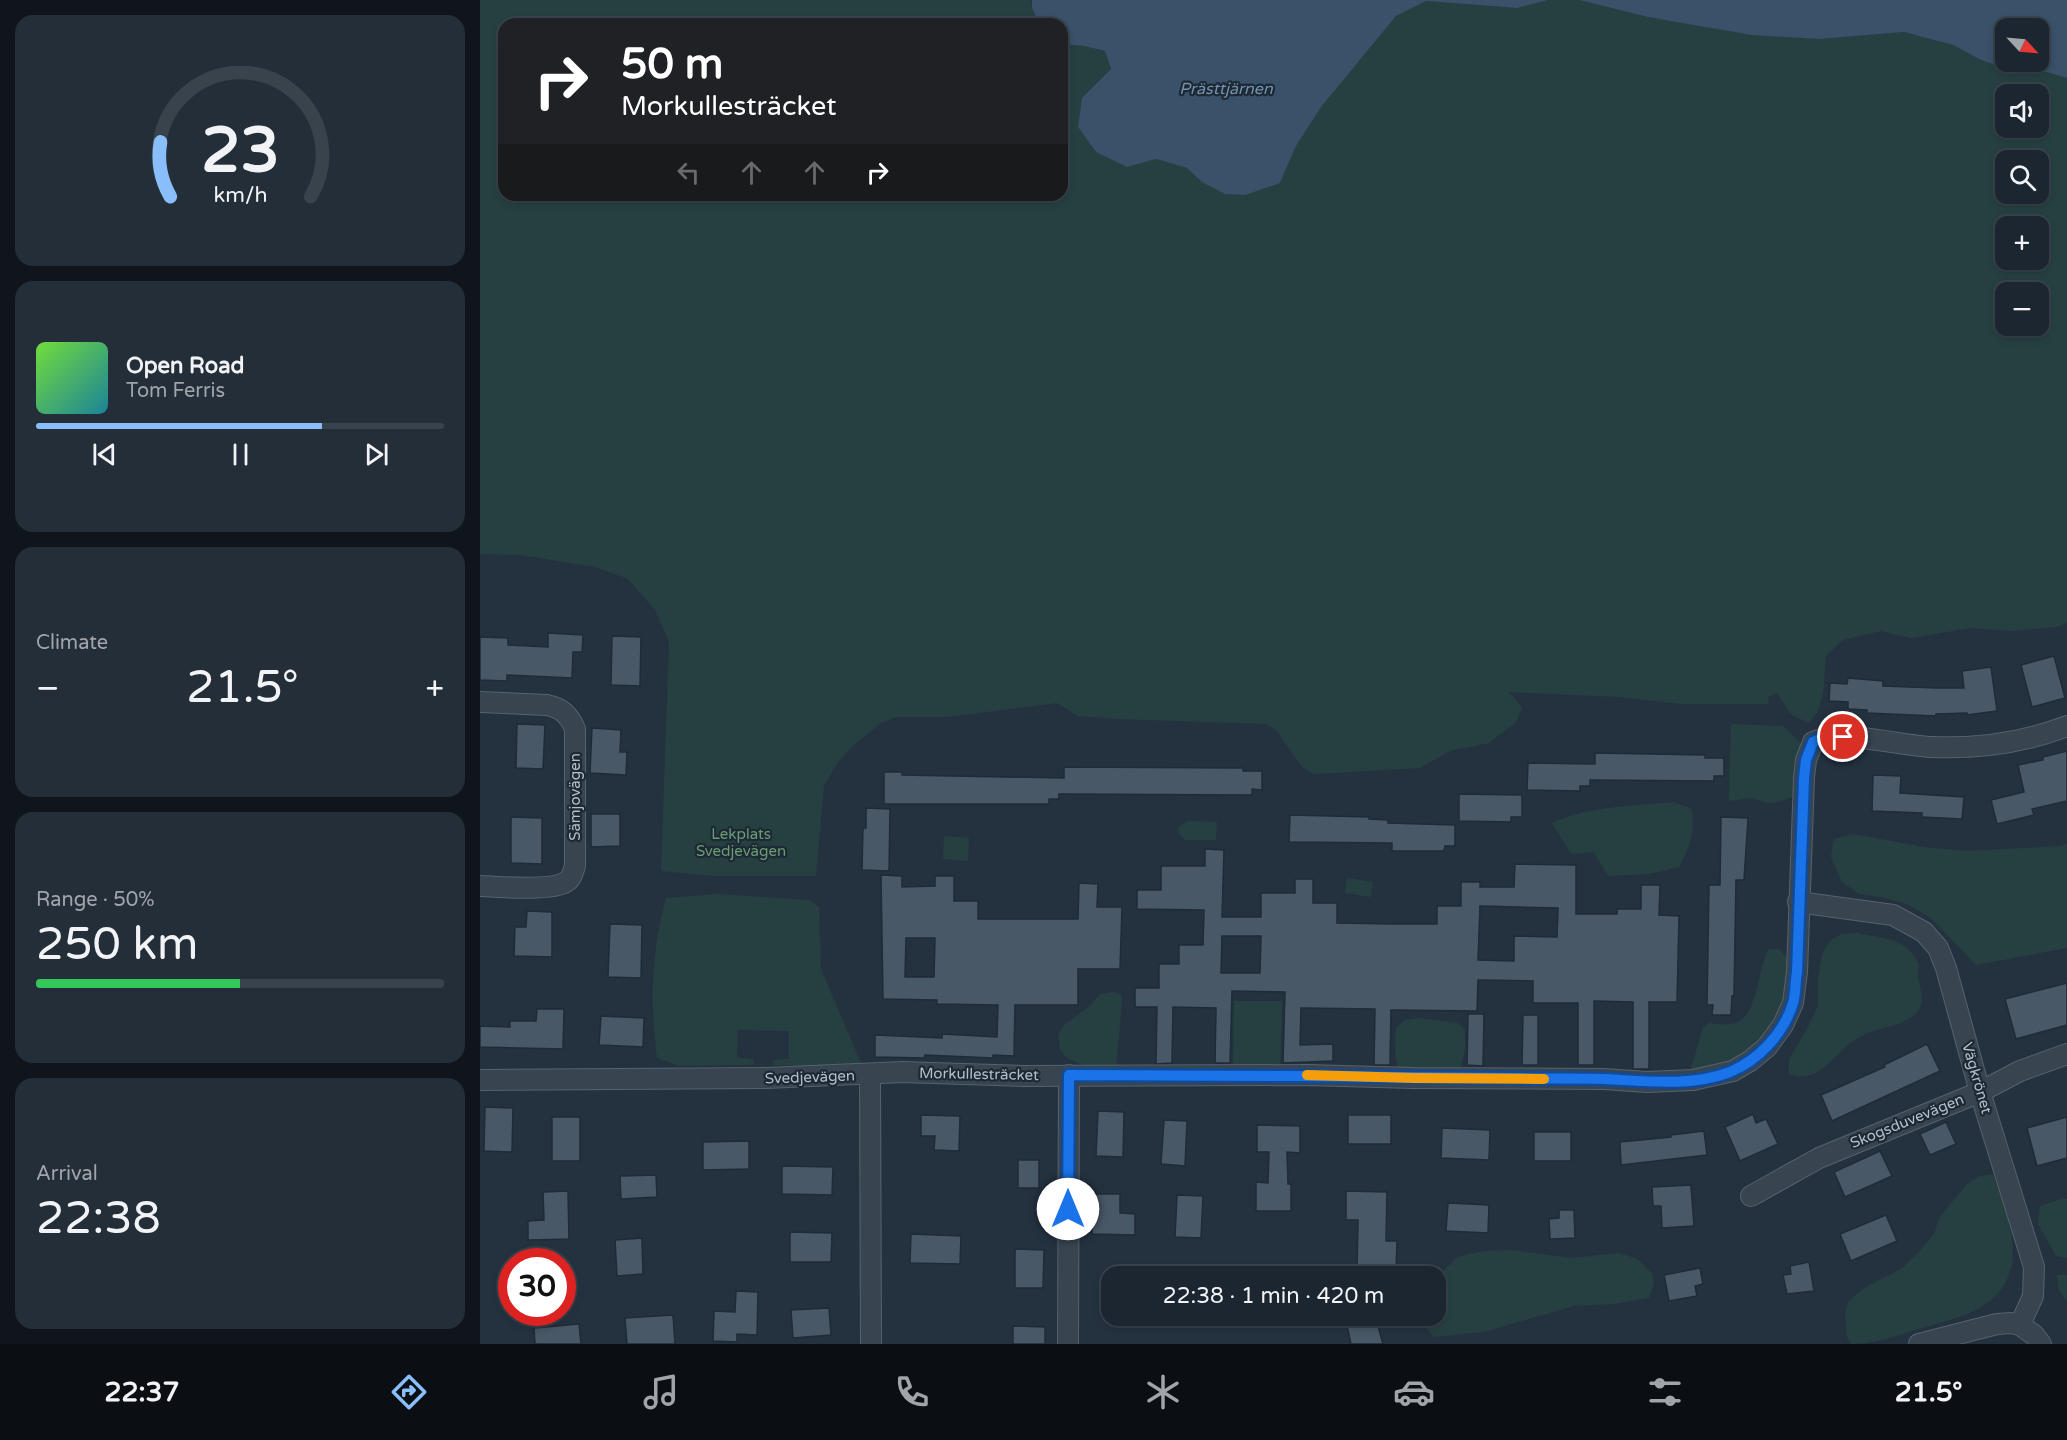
<!DOCTYPE html>
<meta charset="utf-8">
<style>
:root{--surface:#1b2630;--page:#242e38;--text:#f1f3f6;--muted:#a0a5ab;--line:#39434c;--accent:#89befb}
body{margin:0;font-family:"Varela Round",sans-serif;background:var(--page);color:var(--text);height:100vh;display:flex;flex-direction:column;font-size:22px;white-space:nowrap}
*{box-sizing:border-box;margin:0}
p{font-size:20px;color:var(--muted)}
.icon{flex:none;width:33px;height:33px;fill:none;stroke:currentColor;stroke-width:2;stroke-linecap:round;stroke-linejoin:round}
.map{position:relative;flex:1;overflow:hidden}
.panel{display:flex;flex-direction:column;gap:15px;padding:15px;background:#0f151a;width:480px}
.panel>*{flex:none}
.banner{position:absolute;left:18px;top:18px;width:570px;height:183px;border-radius:18px;box-shadow:0 3px 9px #0003,0 0 0 2px var(--line);background:#202124;color:#fff;overflow:hidden}
.needle{width:39px;rotate:116deg}
.tools{position:absolute;left:1515px;top:18px;display:grid;gap:12px}
.tools a{display:grid;place-items:center;width:54px;height:54px;border-radius:12px;background:var(--surface);box-shadow:0 3px 9px #0003,0 0 0 2px var(--line);font-size:30px}
.speed{position:absolute;left:18px;top:1248px;display:flex;gap:12px;font-size:30px;font-weight:700;text-align:center}
.speed>*{display:grid;place-content:center;width:78px;height:78px;border-radius:50%;background:var(--surface);box-shadow:0 3px 9px #0003,0 0 0 2px var(--line);line-height:1}
.speed .limit{border:9px solid #d22;background:#fff;color:#111}
.pin{position:absolute;display:grid;place-items:center;width:51px;height:51px;color:#fff;margin:-26px;border:3px solid #fff;border-radius:50%;box-shadow:0 2px 6px #0007}
.me{position:absolute;width:66px;margin:-33px;rotate:0deg;stroke-linejoin:round;filter:drop-shadow(0 0 4px #0008)}
.turn{display:flex;align-items:center;gap:21px;height:126px;padding:0 24px;font-size:27px}
.turn .icon{width:78px;height:78px;stroke-width:2.5}
.turn b{display:block;font-size:42px;line-height:51px}
.lanes{display:flex;align-items:center;height:57px;padding:0 24px;background:#0003;justify-content:center;gap:30px;direction:ltr}
.lanes .off{opacity:.35}
.big{font-size:45px;font-weight:600;line-height:1.1}
.panel .widget{flex:1;display:flex;flex-direction:column;justify-content:center;gap:9px;min-width:0;padding:0 21px;border-radius:18px;background:var(--page)}
.panel .dial{align-items:center;gap:0}
.dial svg{height:156px;overflow:visible;fill:none;stroke:var(--line);stroke-width:7;stroke-linecap:round;text-anchor:middle}
.dial text{fill:var(--text);stroke:none}
.song{display:flex;align-items:center;gap:18px}
.cover{width:72px;height:72px;border-radius:9px;background:linear-gradient(135deg,hsl(100 70% 55%),hsl(190 70% 35%))}
.played{height:6px;border-radius:3px;background:linear-gradient(90deg,var(--accent) 70%,var(--line) 70%)}
.keys{display:flex;justify-content:space-around;direction:ltr}
.heat{display:flex;justify-content:space-between;align-items:center;font-size:33px;direction:ltr}
.charge{height:9px;border-radius:4px;background:linear-gradient(90deg,#34c759 50%,var(--line) 0)}
.trip{position:absolute;left:621px;top:1266px;width:345px;height:60px;border-radius:18px;background:var(--surface);box-shadow:0 3px 9px #0003,0 0 0 2px var(--line);font-weight:600;line-height:60px;text-align:center}
.menu{display:flex;height:96px;justify-content:space-around;align-items:center;background:#0b0f13;color:var(--muted)}
.menu .icon{width:42px;height:42px}
.menu .active{color:var(--accent)}
.menu b{font-size:27px;color:var(--text)}
main{display:flex;flex:1;min-height:0}
.map>svg:first-child{display:block}
.green{fill:#264041;fill-rule:evenodd}
.water{fill:#395169;fill-rule:evenodd}
.building{fill:#485866;stroke:#1f2b37;stroke-width:1.5;fill-rule:evenodd}
.lines{fill:none;stroke-linecap:round;stroke-linejoin:round}
.minor-casing{stroke:#56626d;stroke-width:22}
.minor{stroke:#384450;stroke-width:20}
.route-casing{stroke:#114b97;stroke-width:15}
.route{stroke:#1a73e8;stroke-width:10}
.slow{stroke:#f59e0b;stroke-width:10}
.labels{text-anchor:middle;stroke-width:4.5;stroke-linejoin:round;paint-order:stroke}
.street-label{font-size:15px;fill:#b5bfca;stroke:#1d2935}
.park-label{font-size:15px;fill:#6b9c72;stroke:#1d2935}
.water-label{font-size:16px;font-style:italic;fill:#7492ae;stroke:#1d2935}
</style>
<main>
<section class="panel">
<div class="widget dial"><svg viewBox="0 0 100 80">
<path d="M14 69A42 42 0 1 1 86 69"/>
<path d="M14 69A42 42 0 0 1 9 41" stroke="#89befb"/>
<text x="50" y="56" font-size="32" font-weight="700">23</text>
<text x="50" y="72" font-size="11">km/h</text>
</svg></div>
<div class="widget">
<div class="song"><i class="cover"></i><div><b>Open Road</b><p>Tom Ferris</p></div></div>
<div class="played"></div>
<div class="keys"><svg class="icon" aria-label="previous" viewBox="0 0 24 24"><path d="M18 5L8 12l10 7zM5 5v14"/></svg><svg class="icon" aria-label="pause" viewBox="0 0 24 24"><path d="M8 5v14M16 5v14"/></svg><svg class="icon" aria-label="next" viewBox="0 0 24 24"><path d="M6 5l10 7-10 7zM19 5v14"/></svg></div>
</div>
<div class="widget"><p>Climate</p>
<div class="heat"><a>−</a><b class="big">21.5°</b><a>+</a></div>
</div>
<div class="widget"><p>Range · 50%</p><b class="big">250 km</b><div class="charge"></div></div>
<div class="widget"><p>Arrival</p><b class="big">22:38</b></div>
</section>
<div class="map">
<svg width="1587" height="1344" viewBox="0 0 1587 1344">
<rect width="100%" height="100%" fill="#243240"/>
<g class="green">
<path d="M0,0H551L552,8L559,24H24V195H582V44L604,46L625,51L631,69L602,99L647,167L676,159L707,168L722,182L800,183L816,146L841,107L865,77L916,16L946,1L1037,8L1068,0H1099L1168,17L1340,39L1424,32L1473,45L1499,59L1523,68L1566,72L1587,78V623L1575,627L1532,631L1491,628L1431,638L1401,631L1363,640L1346,656C1344,676 1346,710 1328,723L1311,714L1297,693L1288,697L1289,704H1201L1139,697L1027,692L1033,696L1042,708L1036,722L1009,743L970,751L940,768L834,774L822,767L796,730L786,724L638,719L598,716L577,703L468,717H416L401,723L375,744L358,762L344,786L336,876H235L181,871L189,641L175,610L148,579L116,567L40,555L0,554ZM1526,94H1558V128H1526ZM1526,160H1558V194H1526ZM1526,226H1558V260H1526ZM1526,292H1558V326H1526Z"/>
<path d="M1251,724L1303,726L1322,745L1316,796L1298,802L1288,803L1270,798L1249,801Z"/>
<path d="M1193,802L1212,809C1214,833 1211,846 1199,867L1169,874L1128,876L1114,852L1091,854L1072,823C1109,806 1152,806 1193,802Z"/>
<path d="M707,821L737,822L736,840H705L698,832L699,827Z"/>
<path d="M1373,834L1444,847L1486,851L1580,846L1587,844V948L1496,965L1451,918L1427,904L1401,897L1379,894L1362,882L1351,857L1354,839Z"/>
<path d="M464,836L489,838L488,861L463,859Z"/>
<path d="M867,878L893,882L891,897L865,893Z"/>
<path d="M237,894L329,900L339,907L341,969L383,1068L294,1065L293,1060L309,1059V1031L258,1030L257,1057L274,1060L273,1065L200,1066L177,1058C170,1002 171,953 186,898Z"/>
<path d="M1377,933C1404,939 1427,937 1439,965C1434,978 1446,993 1440,1007C1433,1025 1399,1027 1383,1035C1356,1047 1343,1086 1309,1074V1059L1326,1031L1338,1006V980L1342,954L1350,941L1361,934Z"/>
<path d="M1289,949H1299L1306,956L1308,969L1302,1005L1292,1030L1276,1053L1208,1078L1223,1028L1229,1023C1238,1024 1249,1026 1258,1022C1279,1012 1277,967 1289,949Z"/>
<path d="M633,992L641,995L642,1004L636,1067H613L600,1064L587,1058L580,1050L578,1036L583,1026L611,1005L620,994Z"/>
<path d="M754,1001H802L800,1075H753Z"/>
<path d="M939,1018L978,1023L985,1030V1047L980,1074L918,1068L915,1054L916,1028L925,1020Z"/>
<path d="M1513,1174C1530,1222 1555,1280 1494,1311C1480,1318 1462,1322 1446,1327C1420,1334 1398,1344 1371,1344L1367,1337L1365,1312L1369,1301L1384,1288L1421,1269L1438,1253L1454,1234L1459,1218L1487,1184L1499,1176Z"/>
<path d="M1584,1198L1587,1199V1258L1576,1256L1558,1224L1560,1206Z"/>
<path d="M1031,1250L1092,1258L1139,1253L1158,1259L1172,1274L1174,1283L1169,1298L1134,1304L1094,1306L1003,1332L954,1337L942,1324V1316H956V1279L977,1257L1004,1251Z"/>
<path d="M1577,1275H1587V1302L1579,1290Z"/>
</g>
<g class="water">
<path d="M552,0H1068L1037,8L946,1L916,16L841,107L816,146L800,183L765,195L745,194L722,182L707,168L676,159L647,167L616,152L598,127L602,98L631,69L625,51L604,46L582,44V24H559L552,8Z"/>
<path d="M1099,0H1587V78L1566,72L1523,68L1499,59L1473,45L1424,32L1340,39L1272,35L1168,17ZM1526,28H1558V62H1526Z"/>
</g>
<g class="building">
<path d="M68,633L103,635L102,652H93L92,678L27,675V681L0,680V637L28,638V645L68,647Z"/>
<path d="M132,636L161,637L160,686L131,685Z"/>
<path d="M1574,656L1585,698L1552,707L1541,665Z"/>
<path d="M1511,667L1517,711L1487,715V713L1456,714V716L1387,713V710L1368,709V702L1349,701L1350,683L1367,684L1368,678L1403,681V686L1458,688H1484L1482,671Z"/>
<path d="M37,724L65,725L63,769L36,768Z"/>
<path d="M112,728L141,730L140,752H147L146,775L110,773Z"/>
<path d="M1587,751V801L1552,809L1554,815L1517,824L1511,800L1544,792L1538,765L1563,760V757Z"/>
<path d="M1115,753L1225,755V758H1244V776H1234V781L1110,780V786H1100V791L1047,790L1048,763L1115,764Z"/>
<path d="M584,767L763,768V771H782V790L772,789V795L579,794V799H569V804H404V772H422V775L584,778Z"/>
<path d="M1393,775L1421,776L1420,793L1484,797L1482,819L1442,817V813L1392,811Z"/>
<path d="M979,794L1042,795V817H1031V822L979,821Z"/>
<path d="M386,808L410,809L409,871L382,870L383,828H386Z"/>
<path d="M111,814H140V846L111,847Z"/>
<path d="M810,815L889,817V819L908,820V823L975,825V846H965L964,851H912V843L809,842Z"/>
<path d="M31,817L62,818V864L31,863Z"/>
<path d="M1241,817L1268,818L1264,880H1256L1254,996H1252L1251,1015H1232L1233,1005H1227L1229,885H1240Z"/>
<path d="M725,849L744,850L742,917H781V893H815V879H833V903H857V923L914,924H957V906H981V882H1000V887H1034L1035,864L1096,865V914H1137V909H1161V885H1180L1179,915L1199,916L1197,1002H1169V1069H1153V1002L1114,1001V1065H1098V1003H1053V981L998,980L997,1011L911,1010L910,1065H894L895,1009L821,1008L820,1045L853,1044V1061L803,1063L805,992L752,991L750,1063H735L736,1008L693,1007L692,1063L676,1064L677,1007H655V988H679V964H699V945H723L724,910L657,909V890H681V866H725ZM1000,906L1078,908L1077,937L1034,936V961L998,960ZM742,936H781L780,973H741Z"/>
<path d="M401,875L422,876V887L455,886V876H474V901H498V919H598L599,883L618,884L617,907H642L640,969H598V1005H535L534,1056L513,1055V1058L445,1055L444,1058L395,1057V1035L462,1038V1034L517,1037L518,1005L457,1004V1000L403,999ZM426,938H455L454,977H425Z"/>
<path d="M47,911L72,912V957L34,956L35,927H46Z"/>
<path d="M130,924L162,925L161,978L128,977Z"/>
<path d="M1587,983V1025L1536,1039L1525,999Z"/>
<path d="M57,1009H84L83,1049L0,1047V1026L30,1027V1021H56Z"/>
<path d="M988,1014H1004L1003,1066L987,1065Z"/>
<path d="M1043,1015H1058V1065H1042Z"/>
<path d="M121,1016L164,1018L163,1047L119,1045Z"/>
<path d="M1447,1044L1460,1071L1352,1121L1341,1095L1405,1067L1404,1065Z"/>
<path d="M5,1107L33,1108L32,1152L4,1151Z"/>
<path d="M618,1111L644,1112L643,1157L616,1156Z"/>
<path d="M1273,1114L1276,1123L1286,1119L1298,1144L1260,1161L1245,1127Z"/>
<path d="M441,1115L480,1116L479,1151L454,1150L455,1136H441Z"/>
<rect x="868" y="1115" width="43" height="29"/>
<rect x="72" y="1117" width="28" height="44"/>
<path d="M1587,1117V1158L1557,1166L1547,1128Z"/>
<path d="M684,1120L707,1121L705,1166L681,1164Z"/>
<path d="M1466,1122L1476,1144L1450,1155L1440,1134Z"/>
<path d="M777,1125L820,1126V1153L807,1152L808,1184H811V1211H776V1182L788,1183L789,1152H777Z"/>
<path d="M962,1128L1010,1130L1009,1160L961,1158Z"/>
<path d="M1224,1131L1227,1155L1141,1165L1140,1142L1191,1137V1135Z"/>
<rect x="1054" y="1132" width="37" height="29"/>
<path d="M269,1141V1169L223,1170V1142Z"/>
<path d="M1400,1151L1412,1176L1365,1197L1354,1172Z"/>
<rect x="538" y="1160" width="21" height="28"/>
<path d="M302,1166L353,1167L352,1195L302,1194Z"/>
<path d="M176,1175L177,1197L141,1199L140,1176Z"/>
<path d="M1211,1185L1214,1226L1182,1228L1181,1206H1173L1172,1187Z"/>
<path d="M88,1191L89,1239L48,1240V1221L64,1220L63,1192Z"/>
<path d="M866,1191L907,1192L906,1241H917L916,1271L877,1270L878,1220H866Z"/>
<path d="M612,1194H640V1213L655,1214V1235L612,1234Z"/>
<path d="M697,1195L723,1196L721,1238L695,1237Z"/>
<path d="M968,1203L1009,1205L1008,1233L966,1231Z"/>
<path d="M1079,1210H1094L1095,1238L1070,1239L1069,1219L1079,1218Z"/>
<path d="M1406,1215L1417,1241L1371,1261L1360,1234Z"/>
<path d="M310,1232L352,1233L351,1262H310Z"/>
<path d="M431,1234L481,1236L480,1264L430,1263Z"/>
<path d="M162,1238L163,1274L137,1276L135,1240Z"/>
<path d="M535,1249L564,1250L563,1288H535Z"/>
<path d="M1329,1262L1334,1291L1307,1294L1303,1275L1311,1274L1310,1266Z"/>
<path d="M1220,1268L1223,1284L1215,1286L1217,1296L1189,1301L1184,1275Z"/>
<path d="M256,1291L278,1292L277,1335L257,1334V1342L233,1341L234,1311L255,1312Z"/>
<path d="M349,1308L351,1335L313,1338L311,1310Z"/>
<path d="M193,1315L195,1344H147L145,1318Z"/>
<path d="M896,1319L903,1344H871L867,1326Z"/>
<path d="M99,1324L101,1344H55L54,1328Z"/>
<path d="M533,1326L565,1327V1344H533Z"/>
</g>
<g class="lines">
<g class="minor-casing">
<g id="minor">
<path d="M0,702L67,705C82,708 89,715 95,729V866C93,873 91,879 86,882C72,891 19,887 0,886"/>
<path d="M1318,902L1413,915L1444,932L1458,948L1466,968L1500,1092L1554,1267L1553,1296L1540,1325"/>
<path d="M390,1075L391,1344"/>
<path d="M0,1080L286,1078L422,1072L542,1076L827,1075L933,1078L1124,1079L1167,1082L1213,1080L1253,1071L1270,1061L1287,1047L1303,1025L1313,1003L1317,972L1324,778L1326,760L1333,742C1363,729 1417,745 1451,747C1498,749 1543,743 1587,726"/>
<path d="M1271,1196L1339,1158L1500,1092L1540,1071L1587,1054"/>
<path d="M588,1344L589,1075"/>
<path d="M1439,1344L1517,1324L1531,1323L1540,1325L1554,1335L1561,1344"/>
</g>
</g>
<use href="#minor" class="minor"/>
</g>
<g class="lines">
<g class="route-casing">
<path id="route" d="M588,1209L589,1075C739,1076 888,1076 1038,1078C1067,1079 1096,1078 1125,1079C1166,1081 1211,1087 1250,1072C1279,1060 1304,1033 1313,1003C1316,994 1315,982 1317,972L1324,778L1326,760L1333,742L1344,737H1363"/>
</g>
<use href="#route" class="route"/>
<path class="slow" d="M827,1075L933,1078L1064,1079"/>
</g>
<g class="labels">
<g class="street-label">
<text transform="translate(95 797) rotate(-90)" y="5">Sämjovägen</text>
<text transform="translate(499 1074) rotate(1)" y="5">Morkullesträcket</text>
<text transform="translate(330 1077) rotate(-2)" y="5">Svedjevägen</text>
<text transform="translate(1497 1078) rotate(74)" y="5">Vägkrönet</text>
<text transform="translate(1427 1121) rotate(-22)" y="5">Skogsduvevägen</text>
</g>
<g class="park-label">
<text x="261" y="839">Lekplats<tspan x="261" dy="17">Svedjevägen</tspan></text>
</g>
<g class="water-label">
<text x="746" y="94">Prästtjärnen</text>
</g>
</g>
</svg>
<div class="tools">
<a><svg class="needle" viewBox="-14 -14 28 28"><path d="M0-13l5 13h-10z" fill="#e53935"/><path d="M0 13l5-13h-10z" fill="#a0a5ab"/></svg></a>
<a><svg class="icon" aria-label="sound" viewBox="0 0 24 24"><path d="M4 9h4l5-4v14l-5-4H4zM17 9q2 3 0 6"/></svg></a>
<a><svg class="icon" aria-label="search" viewBox="0 0 24 24"><circle cx="10" cy="10" r="6"/><path d="M15 15l6 6"/></svg></a>
<a>+</a>
<a>−</a>
</div>
<div class="speed"><div class="limit">30</div></div>
<div class="pin" style="left:1363px;top:737px;background:#d93025"><svg class="icon" aria-label="arrive" viewBox="0 0 24 24"><path d="M6 21V4h12l-3 4 3 4H6"/></svg></div>
<svg class="me" style="left:588px;top:1209px" viewBox="-20 -20 40 40"><circle r="19" fill="#fff"/><path d="M0-13L10 11 0 6-10 11z" fill="#1a73e8"/></svg>
<div class="trip">22:38 · 1 min · 420 m</div>
<div class="banner">
<div class="turn"><svg class="icon" aria-label="right" viewBox="0 0 24 24"><path d="M7 20v-9h11M14 6l5 5-5 5"/></svg><div><b>50 m</b>Morkullesträcket</div></div>
<div class="lanes"><svg class="icon off" aria-label="left" viewBox="0 0 24 24"><path d="M17 20v-9H6M10 6l-5 5 5 5"/></svg><svg class="icon off" aria-label="ahead" viewBox="0 0 24 24"><path d="M12 20V5M6 11l6-6 6 6"/></svg><svg class="icon off" aria-label="ahead" viewBox="0 0 24 24"><path d="M12 20V5M6 11l6-6 6 6"/></svg><svg class="icon" aria-label="right" viewBox="0 0 24 24"><path d="M7 20v-9h11M14 6l5 5-5 5"/></svg></div>
</div>
</div>
</main>
<nav class="menu">
<b>22:37</b>
<svg class="icon active" aria-label="directions" viewBox="0 0 24 24"><path d="M12 3l9 9-9 9-9-9zM9 14v-3h6M13 9l2 2-2 2"/></svg>
<svg class="icon" aria-label="music" viewBox="0 0 24 24"><path d="M9 18V5l10-2v13"/><circle cx="6" cy="18" r="3"/><circle cx="16" cy="16" r="3"/></svg>
<svg class="icon" aria-label="phone" viewBox="0 0 24 24"><path d="M5 4h4l2 5-3 2q2 4 5 5l2-3 5 2v4C11 20 4 13 5 4z"/></svg>
<svg class="icon" aria-label="climate" viewBox="0 0 24 24"><path d="M12 3v18M4 7l16 10M4 17L20 7"/></svg>
<svg class="icon" aria-label="car" viewBox="0 0 24 24"><path d="M5 17H2v-5l4-1 3-4h7l3 4 3 1v5h-3M9 17h6M6 11h13"/><circle cx="7" cy="17" r="2"/><circle cx="17" cy="17" r="2"/></svg>
<svg class="icon" aria-label="filters" viewBox="0 0 24 24"><path d="M4 7h16M4 17h16"/><circle cx="9" cy="7" r="2"/><circle cx="15" cy="17" r="2"/></svg>
<b>21.5°</b>
</nav>
